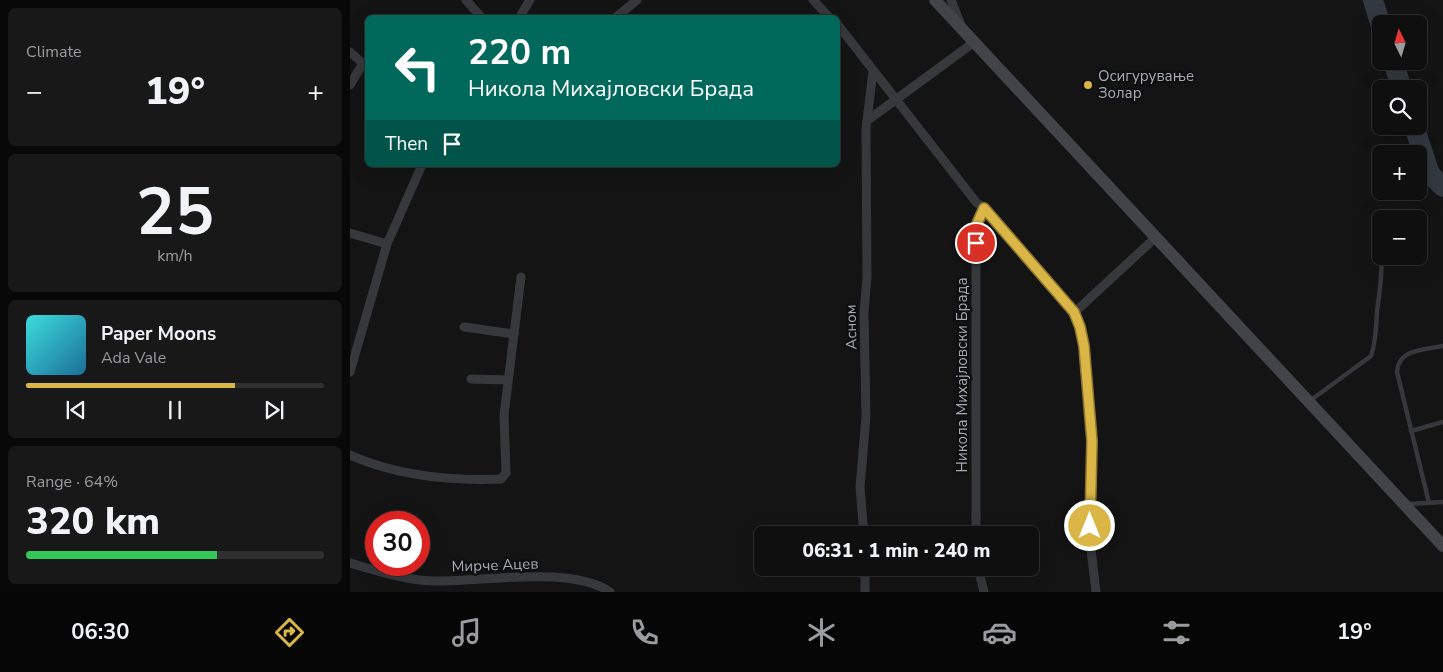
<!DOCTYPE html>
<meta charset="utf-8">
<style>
:root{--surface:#0f0f10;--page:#181819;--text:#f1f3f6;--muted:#9b9c9f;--line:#2f2f30;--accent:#dab647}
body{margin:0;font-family:"Nunito Sans",sans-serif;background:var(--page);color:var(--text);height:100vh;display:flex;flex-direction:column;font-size:19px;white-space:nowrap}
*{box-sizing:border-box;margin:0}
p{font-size:16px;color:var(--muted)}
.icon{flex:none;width:28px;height:28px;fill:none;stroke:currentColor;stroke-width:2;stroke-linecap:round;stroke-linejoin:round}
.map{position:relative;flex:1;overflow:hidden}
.drawer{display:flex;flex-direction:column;gap:8px;padding:8px;background:#080809;width:350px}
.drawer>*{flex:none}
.top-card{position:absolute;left:15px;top:15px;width:475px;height:152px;border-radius:8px;box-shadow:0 5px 20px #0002,0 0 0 1px var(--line);background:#00695c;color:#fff;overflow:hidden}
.needle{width:32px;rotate:355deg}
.tools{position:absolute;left:1022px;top:15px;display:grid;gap:10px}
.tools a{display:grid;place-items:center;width:55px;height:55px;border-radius:8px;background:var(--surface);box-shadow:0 5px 20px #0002,0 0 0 1px var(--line);font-size:25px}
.speed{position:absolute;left:15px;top:511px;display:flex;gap:10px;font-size:25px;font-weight:700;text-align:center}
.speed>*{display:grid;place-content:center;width:65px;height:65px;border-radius:50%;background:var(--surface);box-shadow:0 5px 20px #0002,0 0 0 1px var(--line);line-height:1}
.speed .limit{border:8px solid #d22;background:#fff;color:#111}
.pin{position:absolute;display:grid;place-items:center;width:42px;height:42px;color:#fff;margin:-21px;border:2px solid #fff;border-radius:50%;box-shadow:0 1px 5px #0007}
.me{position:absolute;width:55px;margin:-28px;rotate:0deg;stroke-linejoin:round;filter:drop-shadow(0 0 4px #0008)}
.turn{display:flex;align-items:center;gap:18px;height:105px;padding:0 20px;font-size:22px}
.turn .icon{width:65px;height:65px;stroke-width:2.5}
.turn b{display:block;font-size:35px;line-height:42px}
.then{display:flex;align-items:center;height:48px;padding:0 20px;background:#0003;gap:10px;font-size:19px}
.big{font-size:38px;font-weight:800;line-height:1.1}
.drawer .tile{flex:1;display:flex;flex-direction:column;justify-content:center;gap:8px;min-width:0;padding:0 18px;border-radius:8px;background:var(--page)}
.drawer .dial{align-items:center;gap:0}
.dial b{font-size:65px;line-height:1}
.song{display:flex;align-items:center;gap:15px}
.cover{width:60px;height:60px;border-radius:8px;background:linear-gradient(135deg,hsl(180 70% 55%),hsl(200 70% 35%))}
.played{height:5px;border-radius:2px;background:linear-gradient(90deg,var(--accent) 70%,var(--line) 70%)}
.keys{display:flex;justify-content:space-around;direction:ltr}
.heat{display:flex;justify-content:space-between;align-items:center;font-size:28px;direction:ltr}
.charge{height:8px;border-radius:4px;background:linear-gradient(90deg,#34c759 64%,var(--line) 0)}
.trip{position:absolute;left:404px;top:526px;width:285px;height:50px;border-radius:8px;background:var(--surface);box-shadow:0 5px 20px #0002,0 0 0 1px var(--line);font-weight:800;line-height:50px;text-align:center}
.tab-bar{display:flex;height:80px;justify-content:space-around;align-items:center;background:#060606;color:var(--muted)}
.tab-bar .icon{width:35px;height:35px}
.tab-bar .on{color:var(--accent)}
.tab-bar b{font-size:22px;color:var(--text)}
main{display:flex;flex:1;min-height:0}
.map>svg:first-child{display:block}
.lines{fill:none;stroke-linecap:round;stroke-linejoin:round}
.river{stroke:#333940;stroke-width:20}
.lane{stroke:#37383c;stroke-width:4.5}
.street{stroke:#37383c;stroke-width:9}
.secondary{stroke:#434449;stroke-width:12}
.route-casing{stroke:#8e762e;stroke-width:12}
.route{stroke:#dab647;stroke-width:9}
.poi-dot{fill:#dab647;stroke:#0f0f10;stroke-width:2}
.labels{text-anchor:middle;stroke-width:5;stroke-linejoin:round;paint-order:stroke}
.poi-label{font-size:15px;fill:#a7aab4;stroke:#0f0f10;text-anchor:start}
.street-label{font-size:15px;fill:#a7aab4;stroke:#0f0f10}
</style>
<main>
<section class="drawer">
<div class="tile"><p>Climate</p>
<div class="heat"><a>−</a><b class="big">19°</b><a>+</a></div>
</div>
<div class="tile dial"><b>25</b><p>km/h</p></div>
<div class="tile">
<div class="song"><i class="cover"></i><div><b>Paper Moons</b><p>Ada Vale</p></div></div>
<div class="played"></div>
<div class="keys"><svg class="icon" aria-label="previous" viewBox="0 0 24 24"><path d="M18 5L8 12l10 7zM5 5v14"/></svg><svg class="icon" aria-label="pause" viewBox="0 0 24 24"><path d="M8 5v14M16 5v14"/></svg><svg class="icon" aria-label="next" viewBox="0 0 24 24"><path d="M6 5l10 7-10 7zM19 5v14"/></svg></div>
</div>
<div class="tile"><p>Range · 64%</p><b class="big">320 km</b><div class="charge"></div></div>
</section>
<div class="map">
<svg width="1093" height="592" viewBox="0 0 1093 592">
<rect width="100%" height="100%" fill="#141415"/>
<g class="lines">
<g class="river">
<path d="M1023,0L1031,26"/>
<path d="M1043,61L1052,89"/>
<path d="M1064,126L1080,174L1093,187"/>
</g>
<g class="lane">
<path d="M1026,245L1031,256"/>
<path d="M961,400L1021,356C1026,342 1026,327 1027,312C1029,293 1033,276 1031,256"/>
<path d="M1061,431L1093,422"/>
<path d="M1079,503L1047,372C1048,349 1074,350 1093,346"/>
<path d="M1058,504L1093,502"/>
</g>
<g class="street">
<path d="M116,0L132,18"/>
<path d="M463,0L480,18"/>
<path d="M601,0L611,25"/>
<path d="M169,18L180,0"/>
<path d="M265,18L287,0"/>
<path d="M488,25L626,202L634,208L626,226V535"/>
<path d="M0,52L17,67"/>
<path d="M0,85L13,63"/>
<path d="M518,120L623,43"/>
<path d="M634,208L725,312L734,346L742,441L740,541L746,592"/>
<path d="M0,233L37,244"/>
<path d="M725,312L805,238"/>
<path d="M114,327L164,334"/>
<path d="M0,372L37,244L72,165"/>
<path d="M121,379L158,380"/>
<path d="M0,455C48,476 99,481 151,479L156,473L154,415L171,277"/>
<path d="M514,535L510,487L516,417L514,313L517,277L516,129L523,71"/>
<path d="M0,563C27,571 58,581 86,581C133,582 221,565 260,592"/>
<path d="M515,568V592"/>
<path d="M628,568L634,592"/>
</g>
<path class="secondary" d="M585,0L1093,546"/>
</g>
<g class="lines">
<g class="route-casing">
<path id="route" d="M626,243V226L634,208L724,312L730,327L734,346L742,441L740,526"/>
</g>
<use href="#route" class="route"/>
</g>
<circle class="poi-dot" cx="738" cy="85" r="5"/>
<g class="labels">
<g class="poi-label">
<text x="748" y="81">Осигурување<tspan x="748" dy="17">Золар</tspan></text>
</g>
<g class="street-label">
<text transform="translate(501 327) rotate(-91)" y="5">Асном</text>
<text transform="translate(612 375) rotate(-90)" y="5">Никола Михајловски Брада</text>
<text transform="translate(145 565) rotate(-2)" y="5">Мирче Ацев</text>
</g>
</g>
</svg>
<div class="tools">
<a><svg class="needle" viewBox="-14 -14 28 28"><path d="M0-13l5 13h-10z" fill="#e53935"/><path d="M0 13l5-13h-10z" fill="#9b9c9f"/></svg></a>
<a><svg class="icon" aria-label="search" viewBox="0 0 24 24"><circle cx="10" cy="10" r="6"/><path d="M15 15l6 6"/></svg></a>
<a>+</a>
<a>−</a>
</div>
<div class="speed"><div class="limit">30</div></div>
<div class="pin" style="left:626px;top:243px;background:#d93025"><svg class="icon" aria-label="arrive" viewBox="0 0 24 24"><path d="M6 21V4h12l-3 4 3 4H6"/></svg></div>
<svg class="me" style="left:740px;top:526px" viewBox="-20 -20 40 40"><circle r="17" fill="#dab647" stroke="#fff" stroke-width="3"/><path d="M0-11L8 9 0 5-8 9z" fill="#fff"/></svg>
<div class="trip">06:31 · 1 min · 240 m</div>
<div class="top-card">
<div class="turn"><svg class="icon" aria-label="left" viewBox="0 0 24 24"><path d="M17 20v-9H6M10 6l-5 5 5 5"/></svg><div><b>220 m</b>Никола Михајловски Брада</div></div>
<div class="then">Then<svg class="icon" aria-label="arrive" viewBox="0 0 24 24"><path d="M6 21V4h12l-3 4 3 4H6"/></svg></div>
</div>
</div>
</main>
<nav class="tab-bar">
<b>06:30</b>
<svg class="icon on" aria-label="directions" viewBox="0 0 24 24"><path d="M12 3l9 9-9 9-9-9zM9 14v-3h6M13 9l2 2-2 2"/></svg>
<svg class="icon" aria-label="music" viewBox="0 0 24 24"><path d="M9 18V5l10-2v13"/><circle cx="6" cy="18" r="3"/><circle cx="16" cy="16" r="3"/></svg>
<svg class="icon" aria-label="phone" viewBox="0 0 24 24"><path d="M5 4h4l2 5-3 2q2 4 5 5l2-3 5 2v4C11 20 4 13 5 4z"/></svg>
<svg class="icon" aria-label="climate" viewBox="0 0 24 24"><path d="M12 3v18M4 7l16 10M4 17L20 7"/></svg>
<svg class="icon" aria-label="car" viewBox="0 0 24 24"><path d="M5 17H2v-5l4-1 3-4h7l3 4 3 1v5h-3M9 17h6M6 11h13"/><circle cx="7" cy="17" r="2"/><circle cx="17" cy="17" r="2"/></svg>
<svg class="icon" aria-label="filters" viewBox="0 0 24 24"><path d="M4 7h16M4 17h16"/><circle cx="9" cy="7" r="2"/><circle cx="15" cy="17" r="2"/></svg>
<b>19°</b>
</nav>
